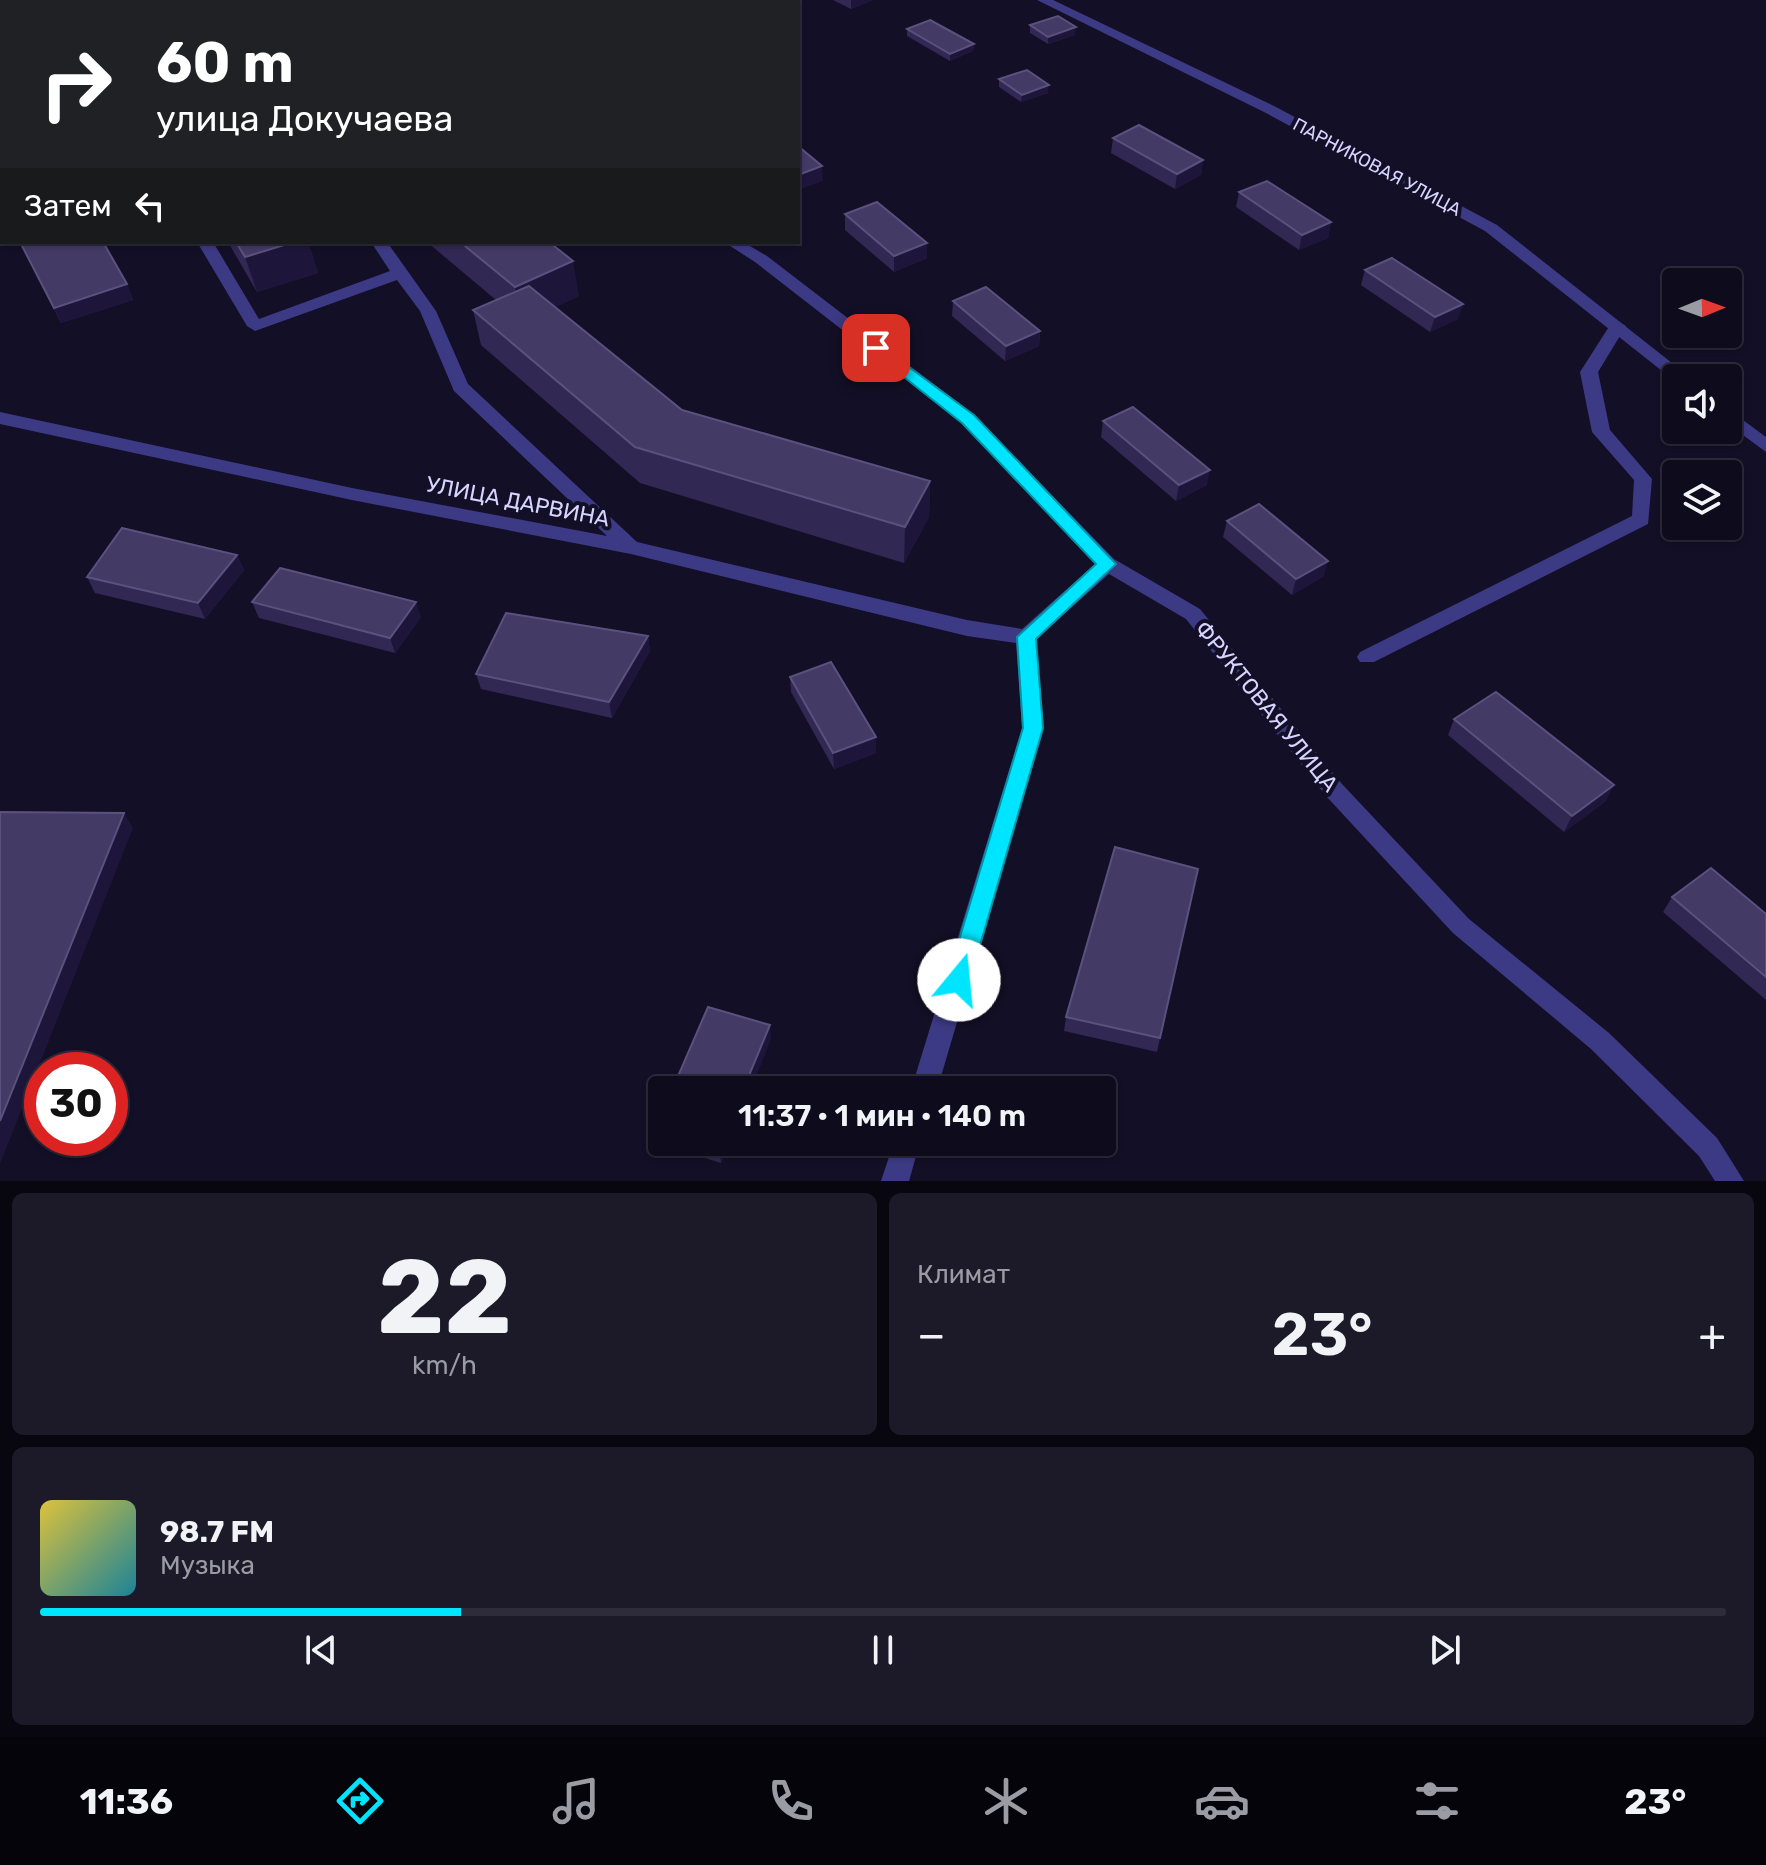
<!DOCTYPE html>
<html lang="ru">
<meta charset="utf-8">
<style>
:root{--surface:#0e0b1c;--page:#1c1929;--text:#f1f3f6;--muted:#9b9ba3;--line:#2e2b3b;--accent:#00e5ff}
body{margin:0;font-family:Rubik,sans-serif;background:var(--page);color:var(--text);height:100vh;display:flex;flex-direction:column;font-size:30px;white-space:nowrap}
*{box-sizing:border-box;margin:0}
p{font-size:26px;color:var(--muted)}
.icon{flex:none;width:44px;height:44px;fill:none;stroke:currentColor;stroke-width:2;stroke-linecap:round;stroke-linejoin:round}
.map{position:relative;height:1181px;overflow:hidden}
.side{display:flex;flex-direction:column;gap:12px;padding:12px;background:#08060f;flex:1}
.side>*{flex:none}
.hud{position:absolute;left:0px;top:0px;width:800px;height:244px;box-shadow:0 2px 6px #0004,0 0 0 2px var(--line);background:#202124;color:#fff;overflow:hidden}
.needle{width:52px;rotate:89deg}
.controls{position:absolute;left:1662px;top:268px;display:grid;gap:16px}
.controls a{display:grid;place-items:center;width:80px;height:80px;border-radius:8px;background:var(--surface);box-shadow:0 2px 6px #0004,0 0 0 2px var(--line);font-size:40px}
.speed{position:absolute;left:24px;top:1052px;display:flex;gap:16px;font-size:40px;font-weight:700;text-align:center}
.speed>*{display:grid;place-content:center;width:104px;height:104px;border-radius:50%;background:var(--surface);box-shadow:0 2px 6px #0004,0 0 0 2px var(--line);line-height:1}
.speed .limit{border:12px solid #d22;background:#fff;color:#111}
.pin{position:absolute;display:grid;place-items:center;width:68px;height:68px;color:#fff;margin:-34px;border-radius:16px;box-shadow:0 4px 12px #0006}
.me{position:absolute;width:88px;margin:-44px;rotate:17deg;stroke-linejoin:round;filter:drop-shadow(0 0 6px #0008)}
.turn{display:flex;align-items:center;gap:28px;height:168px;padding:0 24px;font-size:36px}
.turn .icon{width:104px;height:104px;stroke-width:2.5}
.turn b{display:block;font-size:56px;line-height:68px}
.then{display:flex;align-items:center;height:76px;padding:0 24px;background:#0003;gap:16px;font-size:30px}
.big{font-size:60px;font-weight:600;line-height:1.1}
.side .card{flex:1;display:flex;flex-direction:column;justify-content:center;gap:12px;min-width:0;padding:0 28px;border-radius:12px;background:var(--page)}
.side .dial{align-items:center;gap:0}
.dial b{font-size:104px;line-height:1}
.song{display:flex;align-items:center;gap:24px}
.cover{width:96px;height:96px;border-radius:12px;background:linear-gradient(135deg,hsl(50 70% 55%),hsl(190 70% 35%))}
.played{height:8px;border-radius:4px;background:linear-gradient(90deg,var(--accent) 25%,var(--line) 25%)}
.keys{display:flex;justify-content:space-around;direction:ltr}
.heat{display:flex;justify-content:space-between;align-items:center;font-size:44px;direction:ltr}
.side .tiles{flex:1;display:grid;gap:12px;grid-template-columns:1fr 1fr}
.card:last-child{grid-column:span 2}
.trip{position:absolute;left:648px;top:1076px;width:468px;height:80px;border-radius:8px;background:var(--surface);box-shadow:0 2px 6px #0004,0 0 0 2px var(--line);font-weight:600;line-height:80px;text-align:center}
.menu{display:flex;height:128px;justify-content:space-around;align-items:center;background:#06040b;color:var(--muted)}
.menu .icon{width:56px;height:56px}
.menu .active{color:var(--accent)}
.menu b{font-size:36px;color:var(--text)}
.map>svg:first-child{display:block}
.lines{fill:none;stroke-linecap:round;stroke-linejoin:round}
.service{fill:#3d3a85;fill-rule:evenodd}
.minor{fill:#3d3a85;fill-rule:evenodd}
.wall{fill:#312854}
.shaded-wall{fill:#1d163a}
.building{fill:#433a66;stroke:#5a527e;stroke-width:2}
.route{fill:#00e5ff;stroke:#0095a6;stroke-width:2}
.labels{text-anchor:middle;stroke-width:8;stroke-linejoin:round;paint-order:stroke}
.far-street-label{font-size:18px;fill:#d9d4ff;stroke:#130f26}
.street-label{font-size:22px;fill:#d9d4ff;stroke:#130f26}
</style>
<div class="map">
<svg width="1766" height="1181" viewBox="0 0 1766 1181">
<rect width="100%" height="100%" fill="#130f26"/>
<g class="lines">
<path class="service" d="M1618,321L1626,326L1598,372L1610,430L1652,479L1648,524L1374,662H1360L1357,657L1360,652L1632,516L1634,480L1592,432L1580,372L1612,322Z"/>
<g class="minor">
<path d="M0,0H18L2,2V6Z"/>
<path d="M254,0H266L268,2H254Z"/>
<path d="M271,0H288L290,2H272Z"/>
<path d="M1037,0H1053L1276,107L1497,225L1691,378H1676V382L1485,231L1266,113Z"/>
<path d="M197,242H213L259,319L390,271L371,242H387L436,311L468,384L637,542L967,620L1022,629L1095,564L962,423L755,262L724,242H743L767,256L974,415L1114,559L1200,609L1342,784L1469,919L1609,1033L1717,1138L1744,1181H1715L1699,1156L1591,1049L1453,933L1326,796L1186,619L1109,574L1036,639L1044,728L937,1090H911L1022,728L1016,643L967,636L631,554L352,500L0,424V412L352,488L607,536L454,391L420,311L397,280L255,331L247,326Z"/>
<path d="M1728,409L1766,437V452L1728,424Z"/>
<path d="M894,1142H920L909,1181H881Z"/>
</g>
</g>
<g class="wall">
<rect x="395" y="0" width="107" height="2"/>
<path d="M833,0H873L851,9Z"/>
<path d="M1030,25L1075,35L1048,44L1030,33Z"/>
<path d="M907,29L974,44L973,51L950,61L907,36Z"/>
<path d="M999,79L1048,93L1021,102L999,87Z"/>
<path d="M1113,138L1203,160L1201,175L1175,189L1111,153Z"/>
<path d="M1239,192L1331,222L1328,238L1299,250L1236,207Z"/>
<path d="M845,214L927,243V258L894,272L845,230Z"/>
<path d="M20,242L127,284L133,300L61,323Z"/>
<path d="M228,242H308L318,273L257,292Z"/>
<path d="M427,242H549L579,296L555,307L682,410L930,481L929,517L904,563L640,483L481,345L473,310L496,300Z"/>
<path d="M1365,270L1458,319L1430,332L1361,285Z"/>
<path d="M953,301L1040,331L1039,346L1005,361L952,316Z"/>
<path d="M1103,421L1207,485L1176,501L1101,437Z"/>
<path d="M1227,521L1324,576L1292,595L1223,537Z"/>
<path d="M237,555L244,570L205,619L95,593L87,577Z"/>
<path d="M252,602L421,617L395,653L259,618Z"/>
<path d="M648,636L650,651L612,718L481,689L476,674Z"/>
<path d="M790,677L876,753L834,769L791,692Z"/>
<path d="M1454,719L1606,801L1564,832L1448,735Z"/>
<path d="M1198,869L1157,1052L1064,1031L1066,1017Z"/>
<path d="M1672,897L1766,914V1000L1663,912Z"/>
<path d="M662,1112V1142H730L721,1163L658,1143L655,1129Z"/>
</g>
<g class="shaded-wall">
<path d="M417,0H432L429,2H413Z"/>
<path d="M482,0H502V2H478Z"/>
<path d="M851,0H873L851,9Z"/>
<path d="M1076,27L1075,35L1048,44V37Z"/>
<path d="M974,44L973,51L950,61V54Z"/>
<path d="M1049,85L1048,93L1021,102L1022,95Z"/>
<path d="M1203,160L1201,175L1175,189L1177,174Z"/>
<path d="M822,166L823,181L798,190V175Z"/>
<path d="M1331,222L1328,238L1299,250L1302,235Z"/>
<path d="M294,242H308L318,273L257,292L245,257Z"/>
<path d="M927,243V258L894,272V256Z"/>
<path d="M573,261L579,296L522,323L515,287Z"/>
<path d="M127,284L133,300L61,323L54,308Z"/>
<path d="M1463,304L1458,319L1430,332L1435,317Z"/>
<path d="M1040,331L1039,346L1005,361L1006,346Z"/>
<path d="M1210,470L1207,485L1176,501L1179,485Z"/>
<path d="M930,481L929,517L904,563L905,527Z"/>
<path d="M237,555L244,570L205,619L198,603Z"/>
<path d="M1328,561L1324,576L1292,595L1296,579Z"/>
<path d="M416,602L421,617L395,653L390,638Z"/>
<path d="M648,636L650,651L612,718L609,702Z"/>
<path d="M876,737V753L834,769L833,753Z"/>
<path d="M1614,785L1606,801L1564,832L1572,816Z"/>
<path d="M124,813L133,828L0,1164V1121Z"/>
<path d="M770,1025L771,1039L751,1090H743Z"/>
<path d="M722,1142H730L721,1163L719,1149Z"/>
</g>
<g class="building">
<path d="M17,0H84L85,2H18Z"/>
<path d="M431,0H482L478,2H427Z"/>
<path d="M1058,16L1076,27L1048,37L1030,25Z"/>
<path d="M930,20L974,44L950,54L907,29Z"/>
<path d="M0,62H2V79L0,75Z"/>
<path d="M1027,70L1049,85L1022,95L999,79Z"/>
<path d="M1139,125L1203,160L1177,174L1113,138Z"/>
<path d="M798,146L822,166L798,175Z"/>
<path d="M1267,181L1331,222L1302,235L1239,192Z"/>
<path d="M877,202L927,243L894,256L845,214Z"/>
<path d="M20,242H103L127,284L54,308Z"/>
<path d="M236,242H294L245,257Z"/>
<path d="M460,242H549L573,261L515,287Z"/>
<path d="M1392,258L1463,304L1435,317L1365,270Z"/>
<path d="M529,286L682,410L930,481L905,527L635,447L473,310Z"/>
<path d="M986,287L1040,331L1006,346L953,301Z"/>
<path d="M1133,407L1210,470L1179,485L1103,421Z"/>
<path d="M1259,504L1328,561L1296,579L1227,521Z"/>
<path d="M122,528L237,555L198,603L87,577Z"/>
<path d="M280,568L416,602L390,638L252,602Z"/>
<path d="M506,613L648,636L609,702L476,674Z"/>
<path d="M831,662L876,737L833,753L790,677Z"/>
<path d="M1496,692L1614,785L1572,816L1454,719Z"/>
<path d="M0,812L124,813L0,1121Z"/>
<path d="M1115,847L1198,869L1160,1038L1066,1017Z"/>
<path d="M1711,868L1766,914V977L1672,897Z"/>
<path d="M708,1007L770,1025L743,1090H672Z"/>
<path d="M662,1112V1131L655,1129Z"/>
<path d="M696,1142H722L719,1149Z"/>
</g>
<path class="route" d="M876,343L974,415L1116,564L1036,639L1043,728L970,980L967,987L959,990L951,987L947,980L1023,728L1017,637L1096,564L962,423L871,351L868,348Z"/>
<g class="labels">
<g class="far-street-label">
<text transform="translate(1377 167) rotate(28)" y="6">ПАРНИКОВАЯ УЛИЦА</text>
</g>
<g class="street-label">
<text transform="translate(518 501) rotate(11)" y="8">УЛИЦА ДАРВИНА</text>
<text transform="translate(1267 706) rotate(51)" y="8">ФРУКТОВАЯ УЛИЦА</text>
</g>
</g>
</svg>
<div class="controls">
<a><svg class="needle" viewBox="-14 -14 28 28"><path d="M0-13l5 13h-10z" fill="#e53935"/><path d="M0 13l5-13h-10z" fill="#9b9ba3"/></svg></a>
<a><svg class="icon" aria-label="sound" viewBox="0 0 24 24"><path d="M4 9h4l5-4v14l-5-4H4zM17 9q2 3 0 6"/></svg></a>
<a><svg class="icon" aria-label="layers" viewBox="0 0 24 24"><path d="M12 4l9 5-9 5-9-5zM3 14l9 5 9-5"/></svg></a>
</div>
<div class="speed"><div class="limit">30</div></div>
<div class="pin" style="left:876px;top:348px;background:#d93025"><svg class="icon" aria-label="arrive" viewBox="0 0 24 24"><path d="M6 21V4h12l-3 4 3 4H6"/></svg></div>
<svg class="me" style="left:959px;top:980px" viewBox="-20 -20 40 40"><circle r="19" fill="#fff"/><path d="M0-13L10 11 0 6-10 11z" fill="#00e5ff"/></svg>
<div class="trip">11:37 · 1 мин · 140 m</div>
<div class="hud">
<div class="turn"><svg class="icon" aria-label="right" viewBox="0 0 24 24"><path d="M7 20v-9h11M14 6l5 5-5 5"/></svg><div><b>60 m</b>улица Докучаева</div></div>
<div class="then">Затем<svg class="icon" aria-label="left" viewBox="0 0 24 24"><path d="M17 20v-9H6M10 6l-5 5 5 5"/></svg></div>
</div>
</div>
<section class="side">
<div class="tiles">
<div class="card dial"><b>22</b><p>km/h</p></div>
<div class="card"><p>Климат</p>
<div class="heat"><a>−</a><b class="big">23°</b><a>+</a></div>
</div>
<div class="card">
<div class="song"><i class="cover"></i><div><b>98.7 FM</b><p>Музыка</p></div></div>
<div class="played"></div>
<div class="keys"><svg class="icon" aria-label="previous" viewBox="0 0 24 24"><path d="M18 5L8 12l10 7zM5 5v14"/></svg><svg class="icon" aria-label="pause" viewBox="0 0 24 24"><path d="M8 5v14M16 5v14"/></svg><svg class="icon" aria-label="next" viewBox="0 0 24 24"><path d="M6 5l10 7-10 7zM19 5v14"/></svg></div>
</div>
</div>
</section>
<nav class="menu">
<b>11:36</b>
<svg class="icon active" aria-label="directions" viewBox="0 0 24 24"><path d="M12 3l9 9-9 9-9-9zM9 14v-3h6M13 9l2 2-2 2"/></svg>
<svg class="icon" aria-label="music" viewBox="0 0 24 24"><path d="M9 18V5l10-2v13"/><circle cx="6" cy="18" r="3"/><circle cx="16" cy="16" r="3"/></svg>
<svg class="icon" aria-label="phone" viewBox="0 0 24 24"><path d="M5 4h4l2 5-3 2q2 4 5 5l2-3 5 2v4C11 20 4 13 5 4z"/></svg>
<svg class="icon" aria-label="climate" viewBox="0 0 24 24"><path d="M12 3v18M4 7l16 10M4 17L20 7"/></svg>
<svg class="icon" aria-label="car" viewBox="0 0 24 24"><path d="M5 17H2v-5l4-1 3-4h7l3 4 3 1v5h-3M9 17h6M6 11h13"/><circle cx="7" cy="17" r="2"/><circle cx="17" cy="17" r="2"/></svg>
<svg class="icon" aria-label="filters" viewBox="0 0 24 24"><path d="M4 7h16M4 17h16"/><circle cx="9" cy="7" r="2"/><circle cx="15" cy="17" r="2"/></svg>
<b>23°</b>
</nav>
